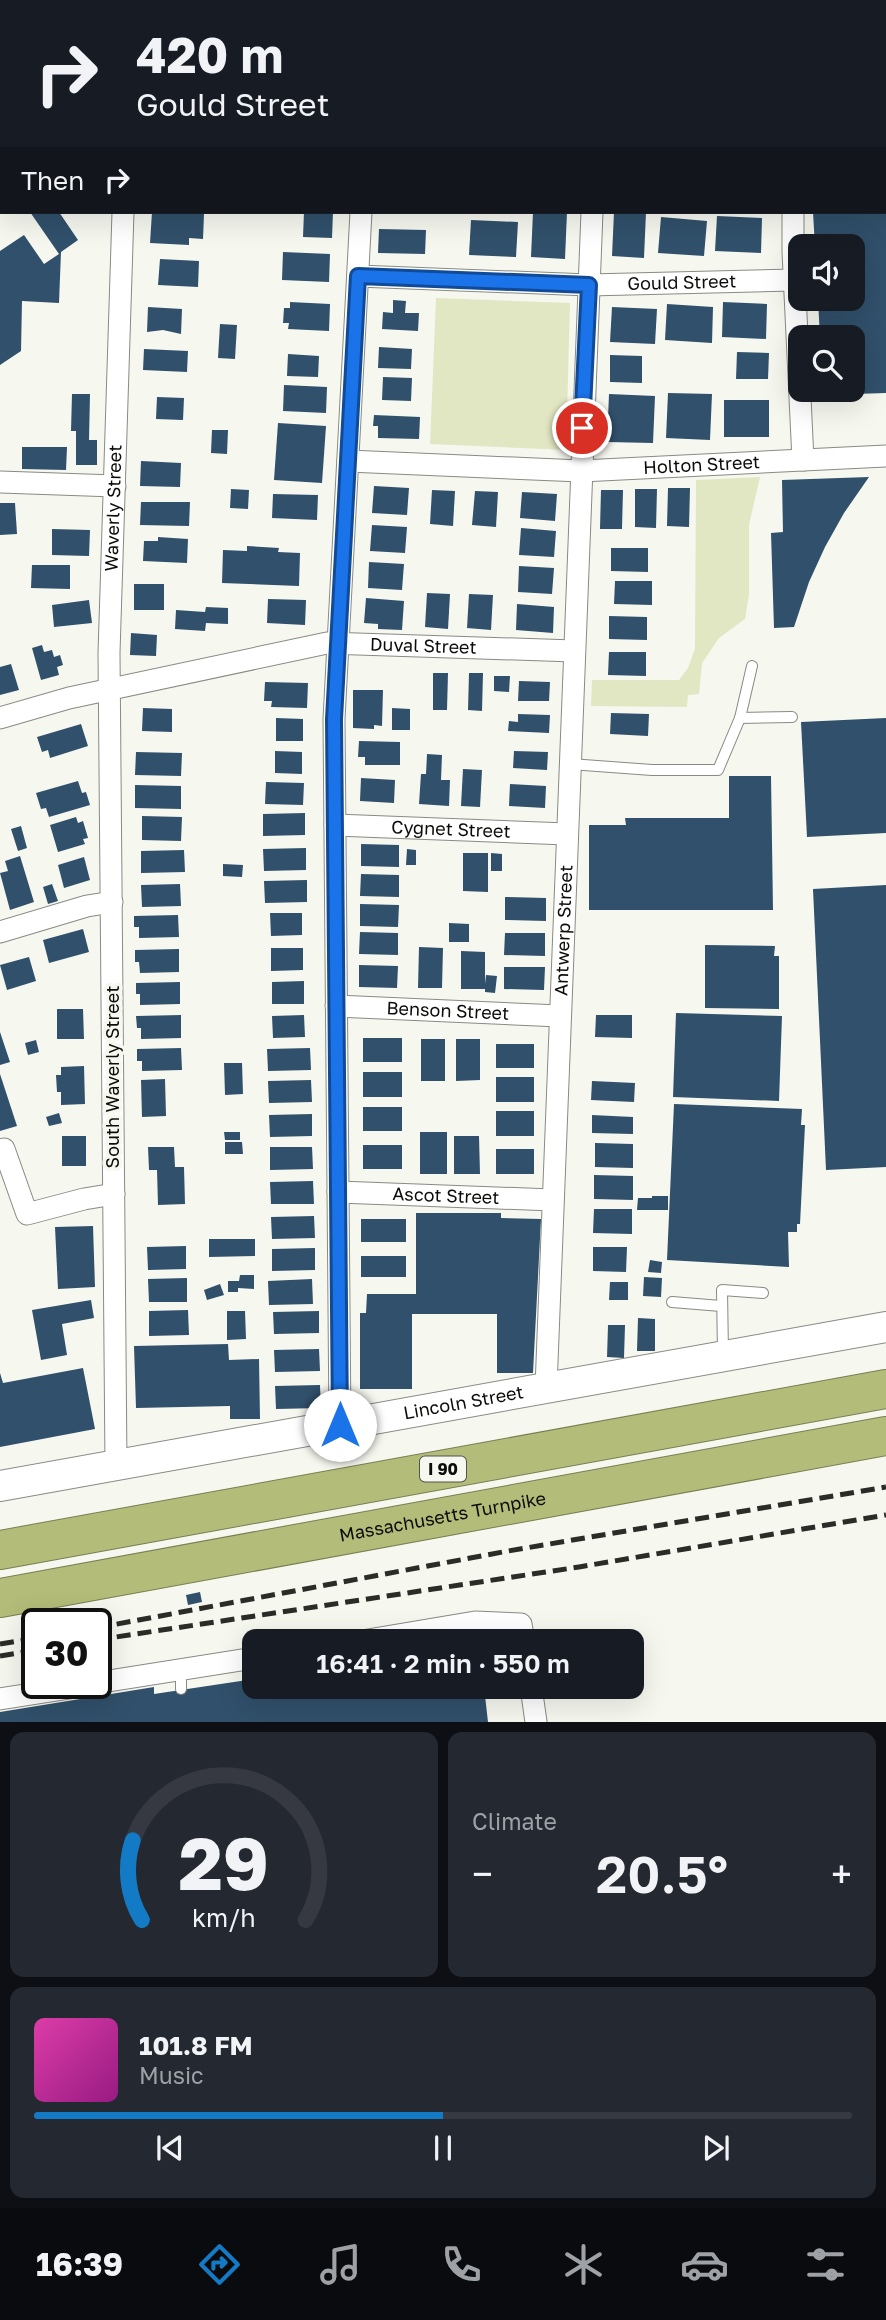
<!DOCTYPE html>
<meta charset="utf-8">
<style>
:root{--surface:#171b24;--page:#242831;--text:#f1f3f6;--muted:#9ea1a6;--line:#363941;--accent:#137bc6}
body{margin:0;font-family:"Golos Text",sans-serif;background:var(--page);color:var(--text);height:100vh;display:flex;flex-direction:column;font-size:26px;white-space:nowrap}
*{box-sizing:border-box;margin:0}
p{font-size:23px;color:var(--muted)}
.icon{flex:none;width:38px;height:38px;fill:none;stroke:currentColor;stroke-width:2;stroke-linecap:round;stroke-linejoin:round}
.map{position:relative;height:1722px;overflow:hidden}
.side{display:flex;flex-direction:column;gap:10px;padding:10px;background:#0d0f14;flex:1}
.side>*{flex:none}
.guide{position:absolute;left:0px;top:0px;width:887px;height:214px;box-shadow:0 7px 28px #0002;background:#171b24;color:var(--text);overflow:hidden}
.buttons{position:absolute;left:788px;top:234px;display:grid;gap:14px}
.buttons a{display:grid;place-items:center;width:77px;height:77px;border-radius:14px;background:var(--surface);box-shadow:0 7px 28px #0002;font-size:35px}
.speed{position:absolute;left:21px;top:1608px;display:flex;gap:14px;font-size:35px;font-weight:700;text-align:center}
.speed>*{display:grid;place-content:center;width:91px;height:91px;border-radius:50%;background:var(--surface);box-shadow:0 7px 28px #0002;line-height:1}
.speed .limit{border:4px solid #111;border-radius:10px;background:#fff;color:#111}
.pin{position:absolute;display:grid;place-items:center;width:60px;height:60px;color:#fff;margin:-30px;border:4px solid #fff;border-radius:50%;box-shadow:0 2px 7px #0007}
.me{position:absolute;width:77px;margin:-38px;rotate:0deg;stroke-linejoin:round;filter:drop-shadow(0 0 5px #0008)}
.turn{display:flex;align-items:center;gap:24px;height:147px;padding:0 21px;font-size:32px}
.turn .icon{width:91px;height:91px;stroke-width:2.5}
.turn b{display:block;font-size:49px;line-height:60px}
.then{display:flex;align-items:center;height:66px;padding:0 21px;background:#0003;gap:14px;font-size:26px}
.big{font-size:52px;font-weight:600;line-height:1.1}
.side .card{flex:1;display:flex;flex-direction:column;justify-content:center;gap:10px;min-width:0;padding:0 24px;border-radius:14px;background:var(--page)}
.side .dial{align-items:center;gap:0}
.dial svg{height:182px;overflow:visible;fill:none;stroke:var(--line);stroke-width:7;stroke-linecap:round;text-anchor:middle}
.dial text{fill:var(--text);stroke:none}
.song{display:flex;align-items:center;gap:21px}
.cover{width:84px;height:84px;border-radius:10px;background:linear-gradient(135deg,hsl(320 70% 55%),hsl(310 70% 35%))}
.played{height:7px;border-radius:4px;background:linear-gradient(90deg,var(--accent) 50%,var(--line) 50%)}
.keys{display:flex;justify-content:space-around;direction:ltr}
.heat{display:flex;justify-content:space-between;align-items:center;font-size:38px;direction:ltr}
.side .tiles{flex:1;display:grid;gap:10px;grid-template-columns:1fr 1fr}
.card:last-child{grid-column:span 2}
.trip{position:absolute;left:242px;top:1629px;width:402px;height:70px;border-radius:14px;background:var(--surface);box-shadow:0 7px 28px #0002;font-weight:600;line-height:70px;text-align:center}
.tab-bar{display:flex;height:112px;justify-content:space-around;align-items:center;background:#090b0e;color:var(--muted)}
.tab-bar .icon{width:49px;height:49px}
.tab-bar .current{color:var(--accent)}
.tab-bar b{font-size:32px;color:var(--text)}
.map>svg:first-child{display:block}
.green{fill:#e1e7c3}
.building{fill:#31506b}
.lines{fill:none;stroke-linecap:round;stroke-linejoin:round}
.lane-casing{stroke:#888a83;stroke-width:12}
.street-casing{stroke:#888a83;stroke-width:23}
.secondary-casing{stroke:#888a83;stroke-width:32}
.highway-casing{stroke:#797e52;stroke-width:40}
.lane{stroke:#fff;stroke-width:10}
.street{stroke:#fff;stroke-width:21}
.secondary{stroke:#fff;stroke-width:30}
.highway{stroke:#b3bc78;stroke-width:38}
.rail{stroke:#2b2b28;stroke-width:5;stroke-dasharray:14 7;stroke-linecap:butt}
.route-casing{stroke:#114b97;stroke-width:18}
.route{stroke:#1a73e8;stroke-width:12}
.labels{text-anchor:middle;stroke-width:7;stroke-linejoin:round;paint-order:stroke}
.shield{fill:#f6f8f0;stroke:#52534f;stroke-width:2}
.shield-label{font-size:16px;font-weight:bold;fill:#0c0c0a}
.street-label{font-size:18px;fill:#0c0c0a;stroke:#f6f8f0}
</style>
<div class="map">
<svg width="886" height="1722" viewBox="0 0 886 1722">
<rect width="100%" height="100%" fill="#f6f8f0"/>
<g class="green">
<path d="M436,298L570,303L566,450L430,444Z"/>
<path d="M760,477L749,525V594L745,619L719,638L702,663L699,694L688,695L687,707L591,706L592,680H679L688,668L695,649L696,480Z"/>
</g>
<g class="building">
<path d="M30,212H59L78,240L61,252L59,303L22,301L21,351L0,365V251L24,235L44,264L59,254Z"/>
<path d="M152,212H190V214H204L203,239L189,238V245L150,243Z"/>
<path d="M304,212H333L332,238L303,237Z"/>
<path d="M533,212H567L565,259L531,257Z"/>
<path d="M614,212H646L644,258L612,256Z"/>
<path d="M813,212H886V393L823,395V390H852V338H820L818,299H852V247H815Z"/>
<path d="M717,216L762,218L761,253L715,251Z"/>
<path d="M661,217L707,221L704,256L658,253Z"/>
<path d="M471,220L518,222L516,257L469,255Z"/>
<path d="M379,229L426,230L425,254L378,253Z"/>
<path d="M283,252L330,254L329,282L282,280Z"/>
<path d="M160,259L199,261L198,287L158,285Z"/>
<path d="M393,300L406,301L405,313H419L418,331L382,329L383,312L393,313Z"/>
<path d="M290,302L330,304L329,331L288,329L289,323H283L284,308H290Z"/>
<path d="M723,302L767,304L766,339L722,337Z"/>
<path d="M667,304L713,307L712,343L665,340Z"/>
<path d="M148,307L182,309L181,334L163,330L147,332Z"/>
<path d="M612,307L657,309L655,344L610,342Z"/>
<path d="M220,324L237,325L235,359L218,358Z"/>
<path d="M379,347L412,349L411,369L378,368Z"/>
<path d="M144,349L188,351L187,372L143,370Z"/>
<path d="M737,352L769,353L768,379H736Z"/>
<path d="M288,354L319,356L318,377L287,376Z"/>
<path d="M610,355L642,356V383L610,382Z"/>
<path d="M383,377L412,378L411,401L382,400Z"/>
<path d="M284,385L327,387L326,413L283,411Z"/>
<path d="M668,393L712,394L710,440L666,438Z"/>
<path d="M72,394H90L89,440H97V465H76V431H71Z"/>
<path d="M609,394L655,396L653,443L607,442Z"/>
<path d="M157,397L184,398L183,420L156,419Z"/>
<rect x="724" y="400" width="45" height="37"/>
<path d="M374,415L420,417L419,439L378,438V426H373Z"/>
<path d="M278,423L326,426L322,483L274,480Z"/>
<path d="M212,430H228L227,454L211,453Z"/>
<path d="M22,447H67L66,470L22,469Z"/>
<path d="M141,461L181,463L180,487L140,486Z"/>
<path d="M869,477L844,513L825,547L809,582L794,627L774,628L771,533L783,532L782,480Z"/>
<path d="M374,486L409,488L407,515L372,513Z"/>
<path d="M668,488H690L689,527L667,526Z"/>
<path d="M231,489L249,490L248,509L230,508Z"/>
<path d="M635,489H657L656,528L635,527Z"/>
<path d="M432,490L455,491L453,526L430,524Z"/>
<path d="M601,490H623L622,529H600Z"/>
<path d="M475,491L498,492L496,527L472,525Z"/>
<path d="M522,492L557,494L555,521L520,518Z"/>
<path d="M273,494L318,495L317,520L272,518Z"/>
<path d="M141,502H190L189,526L140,525Z"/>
<path d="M0,503H15L17,534L0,535Z"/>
<path d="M372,525L407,527L405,553L370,551Z"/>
<path d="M521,528L556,531L554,557L519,555Z"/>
<path d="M52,529L90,530L89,556L52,555Z"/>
<path d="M158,537L188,539L187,563L143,561L144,541H158Z"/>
<path d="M247,546L279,548L278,552L300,553L299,586L222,583L223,550L247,551Z"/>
<path d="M611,548H648V572L611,571Z"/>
<path d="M369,562L404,564L402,590L368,588Z"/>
<path d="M32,565H70V589L31,588Z"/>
<path d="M519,566L554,568L552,594L518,592Z"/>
<path d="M615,581H652V605L614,604Z"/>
<rect x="134" y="584" width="30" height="26"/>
<path d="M427,593L450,594L448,629L425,627Z"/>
<path d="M469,594L493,595L491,630L467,628Z"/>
<path d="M366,598L404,601L402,630L378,629V624L364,623Z"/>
<path d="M268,599L306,600L305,625L267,623Z"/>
<path d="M89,600L92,623L54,627L52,605Z"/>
<path d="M517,604L554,607L553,633L516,630Z"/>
<path d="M206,607L228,608V624L206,623L205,631L175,629L176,610L205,612Z"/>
<path d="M609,616L647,617V640L609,639Z"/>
<path d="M131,633L157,635L156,656L130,655Z"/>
<path d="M42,645L44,652L52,650L54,657L60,655L63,665L57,667L59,675L41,680L32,648Z"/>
<path d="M609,652H646V676L608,675Z"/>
<path d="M11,664L19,690L0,695V667Z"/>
<path d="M433,673H448L447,710H433Z"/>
<path d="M469,673H483L482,711L468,710Z"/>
<path d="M494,676H510L509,692L494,691Z"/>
<path d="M519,681L550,682L549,701H518Z"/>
<path d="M265,682L308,683L307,708L271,707L272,701H264Z"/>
<path d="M353,690H383L382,726L374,725V729L353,728Z"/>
<path d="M143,708L172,709V732L142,731Z"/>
<path d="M392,708L410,709V730H392Z"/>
<path d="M611,713L649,714L648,736L610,734Z"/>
<path d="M518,714L550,715L549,733L508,731L509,721L518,722Z"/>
<path d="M276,718L303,719V741H276Z"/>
<path d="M886,718V833L807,837L801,722Z"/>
<path d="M81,724L88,746L50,758L48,750L42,752L37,737Z"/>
<path d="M359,741L400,742V765H365V757H358Z"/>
<path d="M275,751L302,752V774L275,773Z"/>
<path d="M514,751L548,752L547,770L513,768Z"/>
<path d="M136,752L182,753L181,776L135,775Z"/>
<path d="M427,754L442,755L441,780H450L449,806L419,804L421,774H426Z"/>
<path d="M463,769L482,770L480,807L461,806Z"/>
<path d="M729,776H771L773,910H589V825H626L625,818H729Z"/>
<path d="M361,778L395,780L394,803L360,801Z"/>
<path d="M78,781L82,793L86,792L90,805L49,817L46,808L41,809L36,793Z"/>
<path d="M266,782L304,783L303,805L265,804Z"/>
<path d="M510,784L546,786L545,808L509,806Z"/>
<path d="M135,785L181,786V809L135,808Z"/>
<path d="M305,813V835L263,836V814Z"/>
<path d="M142,816L182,817L181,841L142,840Z"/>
<path d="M76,817L78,823L83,821L88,838L83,839L85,844L58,852L50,825Z"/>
<path d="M21,826L27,848L18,851L11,829Z"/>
<path d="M361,844L399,845V867L361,866Z"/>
<path d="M306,848V870L264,871L263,849Z"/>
<path d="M407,849L416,850V865H406Z"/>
<path d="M184,850L185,872L141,873V851Z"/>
<path d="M463,853H488V892L463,891Z"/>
<path d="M491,853L502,854V871H491Z"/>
<path d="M20,856L34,902L10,910L0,873L8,871L5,861Z"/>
<path d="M84,857L90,880L64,888L58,865Z"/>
<path d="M223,864L243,865L242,877L223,876Z"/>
<path d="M361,874L399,875V897L360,896Z"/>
<path d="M307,880V902L265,903L264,881Z"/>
<path d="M52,884L58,901L48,904L43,887Z"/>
<path d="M180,884L181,906L142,907L141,885Z"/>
<path d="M886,885V1167L826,1170L813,889Z"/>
<path d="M505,897L546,898V921L505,920Z"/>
<path d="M360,904L399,905L398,927L360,926Z"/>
<path d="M270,913H302V935L271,936Z"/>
<path d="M178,915L179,937L139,938V927H134V916Z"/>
<path d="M449,923L469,924V942H449Z"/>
<path d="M83,929L89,952L49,963L43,940Z"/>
<path d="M360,932L398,933V955L359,954Z"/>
<path d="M505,933H545V956L504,955Z"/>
<path d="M705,945L775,946L774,956H779V1009L705,1008Z"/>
<path d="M419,947L443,948L442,988H418Z"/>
<path d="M271,948H303V970L271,971Z"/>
<path d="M179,949V972L140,973L139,962H135V950Z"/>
<path d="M461,951L485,952V984L486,975L497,976L495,993L485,992V989H461Z"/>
<path d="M29,957L36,981L7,990L0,965Z"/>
<path d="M359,965L398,966L397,988L359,987Z"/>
<path d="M504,967H545L544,990L504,989Z"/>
<path d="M304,981V1004H272V982Z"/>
<path d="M180,982V1004L140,1005V994H136V983Z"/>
<path d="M57,1009H83L84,1039H57Z"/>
<path d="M676,1013L782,1016L779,1101L673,1097Z"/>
<path d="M181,1015V1038L141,1039V1028H137L136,1016Z"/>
<path d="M304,1015L305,1037L273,1038L272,1016Z"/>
<path d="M596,1015H632V1038L595,1037Z"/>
<path d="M0,1032L10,1062L0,1065Z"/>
<rect x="363" y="1038" width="39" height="24"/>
<rect x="421" y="1039" width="24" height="42"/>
<path d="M456,1039H480V1080L456,1081Z"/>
<path d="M36,1040L39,1052L28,1055L25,1043Z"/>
<rect x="496" y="1044" width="38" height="24"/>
<path d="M181,1048L182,1070L142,1071V1061H137V1049Z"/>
<path d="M310,1048L311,1070L268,1071L267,1049Z"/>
<path d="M224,1063H242L243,1094L225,1095Z"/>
<path d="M84,1066L85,1104L61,1105V1092H57L56,1075H61V1067Z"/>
<rect x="363" y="1072" width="39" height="25"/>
<path d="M0,1074L17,1126L0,1131Z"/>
<rect x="496" y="1077" width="38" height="25"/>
<path d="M165,1079L166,1116L142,1117L141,1080Z"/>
<path d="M311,1080L312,1102L269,1103L268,1081Z"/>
<path d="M592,1081L635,1083L634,1102L591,1100Z"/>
<path d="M674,1104L802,1109L801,1125H805L800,1224H797V1232H788L789,1267L667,1260Z"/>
<rect x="363" y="1107" width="39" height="24"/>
<rect x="496" y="1111" width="38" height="25"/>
<path d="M59,1113L62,1123L49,1126L46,1117Z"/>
<path d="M312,1114V1136L270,1137L269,1115Z"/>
<path d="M592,1115L633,1117V1134L592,1133Z"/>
<path d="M224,1132H240V1140H225Z"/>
<rect x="420" y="1132" width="27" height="42"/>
<rect x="62" y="1136" width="24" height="30"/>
<path d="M454,1136H479L480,1174H454Z"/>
<path d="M225,1142H242L243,1154H225Z"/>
<path d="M595,1143L633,1144V1168L595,1167Z"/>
<rect x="363" y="1145" width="39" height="24"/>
<path d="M148,1147H174L175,1167H184L185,1204L158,1205L157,1170H149Z"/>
<path d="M270,1147H312L313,1169L270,1170Z"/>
<rect x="496" y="1149" width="38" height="25"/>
<path d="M594,1175L633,1176V1200L594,1199Z"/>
<path d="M313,1181L314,1204H271L270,1182Z"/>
<path d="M652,1196H668V1210H637L638,1198H652Z"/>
<path d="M594,1209H632V1234L593,1233Z"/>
<path d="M416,1213H501V1218L541,1219L533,1373H497V1314H412V1389H360V1313H366L367,1294H416Z"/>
<path d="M314,1216L315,1238L272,1239L271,1217Z"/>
<rect x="361" y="1219" width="45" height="23"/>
<path d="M93,1226L95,1287L58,1289L55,1227Z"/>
<path d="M209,1239H255V1256L209,1257Z"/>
<path d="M186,1246V1269L148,1270L147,1247Z"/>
<path d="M593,1247H627L626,1272L593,1271Z"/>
<path d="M315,1248V1270L272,1271V1249Z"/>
<rect x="361" y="1256" width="45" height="21"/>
<path d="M650,1260L662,1262L661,1273L648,1272Z"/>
<path d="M240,1275H254V1289L238,1288V1292H228V1281H239Z"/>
<path d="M644,1277L662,1278L661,1297L643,1296Z"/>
<path d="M187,1278V1302H149L148,1279Z"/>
<path d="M312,1279L313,1304L269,1305L268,1281Z"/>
<path d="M610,1282H628V1300H609Z"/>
<path d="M220,1284L224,1295L207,1300L204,1290Z"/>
<path d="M91,1300L94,1318L62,1324L67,1355L41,1360L32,1310Z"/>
<path d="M188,1310L189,1335L149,1336V1311Z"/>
<path d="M227,1311H245L246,1339L227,1340Z"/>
<path d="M319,1311V1333L274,1334L273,1312Z"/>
<path d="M638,1318L655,1319V1351H637Z"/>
<path d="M608,1325H625L624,1358L607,1357Z"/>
<path d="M228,1344L229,1360L259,1359L260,1419H230V1406L136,1408L134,1346Z"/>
<path d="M319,1349L320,1371L275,1372L274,1350Z"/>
<path d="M83,1368L95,1429L0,1447V1373L3,1383Z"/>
<path d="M320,1385L321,1408L276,1409L275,1386Z"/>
<path d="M200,1592L202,1602L188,1605L186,1595Z"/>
<path d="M254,1679V1687H484L488,1722H0V1712L154,1687V1694Z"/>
</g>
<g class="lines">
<g class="lane-casing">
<g id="lane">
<path d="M187,0L188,2"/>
<path d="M740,718L792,717"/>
<path d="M570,764L652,770H718L740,718L752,666"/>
<path d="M672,1302L721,1306"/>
<path d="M723,1354L722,1290L763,1293"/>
<path d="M181,1689V1670"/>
</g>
</g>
<g class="street-casing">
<g id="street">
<path d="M319,0L320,2"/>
<path d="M591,0V2"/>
<path d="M799,2V0"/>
<path d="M793,212V252L803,460"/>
<path id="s1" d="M358,276L589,285L794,280"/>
<path id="s2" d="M348,461L581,471L886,456"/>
<path d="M0,482L115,486"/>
<path id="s3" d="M0,718L69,698L327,643L574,651"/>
<path id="s4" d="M335,825L567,834"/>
<path d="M0,932L87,906L112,902"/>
<path id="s5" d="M336,1006L560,1016"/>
<path d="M4,1149L27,1214L84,1199L114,1194"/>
<path id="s6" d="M338,1192L553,1200"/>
<path id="s7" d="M546,1388L592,212"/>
<path d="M340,1425L334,719L361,212"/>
<path id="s8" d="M116,1465L109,653L123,212"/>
<path d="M356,1642L475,1622L521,1624L524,1642"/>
<path d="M96,1683L254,1658"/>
<path d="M531,1687L536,1722"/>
<path d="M0,1699L95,1684"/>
</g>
</g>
<g class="secondary-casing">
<g id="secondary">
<path d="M282,2L285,0"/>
<path d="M0,187L2,186"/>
<path id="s9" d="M0,1486L886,1327"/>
</g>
</g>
<g class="highway-casing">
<g id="highway">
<path d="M0,1550L886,1389"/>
<path id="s10" d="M0,1598L886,1436"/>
</g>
</g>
<use href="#lane" class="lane"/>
<use href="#street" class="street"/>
<use href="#secondary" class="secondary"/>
<use href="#highway" class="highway"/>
<g class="rail">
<path d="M96,1628L508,1551L886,1487"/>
<path d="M96,1640L579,1567L886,1515"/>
<path d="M0,1644L37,1638"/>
<path d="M0,1656L37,1650"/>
</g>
</g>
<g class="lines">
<g class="route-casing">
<path id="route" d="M340,1425L334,719L358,276L589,285L582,428"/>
</g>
<use href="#route" class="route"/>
</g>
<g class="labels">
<rect class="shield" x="420" y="1456.5" width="46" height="25" rx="5"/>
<g class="shield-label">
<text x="443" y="1475">I 90</text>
</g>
<g class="street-label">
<text dy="6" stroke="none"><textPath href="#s1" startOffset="324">Gould Street</textPath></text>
<text dy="6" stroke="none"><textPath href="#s2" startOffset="354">Holton Street</textPath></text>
<text dy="6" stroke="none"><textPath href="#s8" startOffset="957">Waverly Street</textPath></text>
<text dy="6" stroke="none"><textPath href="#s3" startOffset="432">Duval Street</textPath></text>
<text dy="6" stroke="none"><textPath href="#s4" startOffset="116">Cygnet Street</textPath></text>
<text dy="6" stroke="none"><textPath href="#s7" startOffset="458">Antwerp Street</textPath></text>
<text dy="6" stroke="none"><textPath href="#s5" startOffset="112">Benson Street</textPath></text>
<text transform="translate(113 1077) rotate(-90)" y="6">South Waverly Street</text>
<text dy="6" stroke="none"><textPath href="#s6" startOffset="108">Ascot Street</textPath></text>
<text dy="6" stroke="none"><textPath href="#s9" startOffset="471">Lincoln Street</textPath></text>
<text dy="6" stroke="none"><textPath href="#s10" startOffset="450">Massachusetts Turnpike</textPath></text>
</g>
</g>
</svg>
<div class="buttons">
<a><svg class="icon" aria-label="sound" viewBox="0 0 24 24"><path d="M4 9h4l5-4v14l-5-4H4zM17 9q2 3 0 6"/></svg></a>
<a><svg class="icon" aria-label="search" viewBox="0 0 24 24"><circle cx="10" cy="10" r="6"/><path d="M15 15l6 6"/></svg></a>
</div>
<div class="speed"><div class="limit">30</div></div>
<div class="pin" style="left:582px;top:428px;background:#d93025"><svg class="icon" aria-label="arrive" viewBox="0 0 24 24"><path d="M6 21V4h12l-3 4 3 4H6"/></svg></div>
<svg class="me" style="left:340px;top:1425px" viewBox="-20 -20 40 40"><circle r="19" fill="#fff"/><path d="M0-13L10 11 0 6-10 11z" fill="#1a73e8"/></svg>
<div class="trip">16:41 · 2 min · 550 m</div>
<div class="guide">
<div class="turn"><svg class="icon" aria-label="right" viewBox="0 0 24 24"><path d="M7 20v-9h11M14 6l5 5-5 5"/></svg><div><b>420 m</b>Gould Street</div></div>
<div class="then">Then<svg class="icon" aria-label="right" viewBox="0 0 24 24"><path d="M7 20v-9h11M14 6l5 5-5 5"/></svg></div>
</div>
</div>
<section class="side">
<div class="tiles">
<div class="card dial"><svg viewBox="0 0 100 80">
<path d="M14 69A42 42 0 1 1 86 69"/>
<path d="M14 69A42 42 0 0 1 10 34" stroke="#137bc6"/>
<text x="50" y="56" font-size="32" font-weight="700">29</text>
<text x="50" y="72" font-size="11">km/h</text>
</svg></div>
<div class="card"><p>Climate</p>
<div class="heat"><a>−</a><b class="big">20.5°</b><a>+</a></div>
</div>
<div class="card">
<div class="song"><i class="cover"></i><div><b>101.8 FM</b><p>Music</p></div></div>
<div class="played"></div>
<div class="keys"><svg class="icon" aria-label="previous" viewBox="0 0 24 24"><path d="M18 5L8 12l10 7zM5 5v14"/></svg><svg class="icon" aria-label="pause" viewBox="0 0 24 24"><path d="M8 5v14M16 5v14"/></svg><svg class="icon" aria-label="next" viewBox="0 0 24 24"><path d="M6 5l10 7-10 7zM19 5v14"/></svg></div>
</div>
</div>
</section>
<nav class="tab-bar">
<b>16:39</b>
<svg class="icon current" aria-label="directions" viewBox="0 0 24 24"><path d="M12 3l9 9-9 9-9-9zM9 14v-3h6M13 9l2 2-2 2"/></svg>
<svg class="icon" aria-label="music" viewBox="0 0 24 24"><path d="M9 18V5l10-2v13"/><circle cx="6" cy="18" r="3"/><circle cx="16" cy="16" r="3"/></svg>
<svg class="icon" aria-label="phone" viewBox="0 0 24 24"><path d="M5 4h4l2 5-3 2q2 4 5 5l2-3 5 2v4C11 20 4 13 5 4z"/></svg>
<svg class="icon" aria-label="climate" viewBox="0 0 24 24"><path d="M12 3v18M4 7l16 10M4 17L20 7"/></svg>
<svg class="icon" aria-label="car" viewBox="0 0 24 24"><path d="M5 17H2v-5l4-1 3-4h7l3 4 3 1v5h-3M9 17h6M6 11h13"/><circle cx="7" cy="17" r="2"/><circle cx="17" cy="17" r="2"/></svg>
<svg class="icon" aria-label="filters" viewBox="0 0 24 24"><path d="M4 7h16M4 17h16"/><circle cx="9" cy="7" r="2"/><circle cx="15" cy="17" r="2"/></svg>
</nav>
